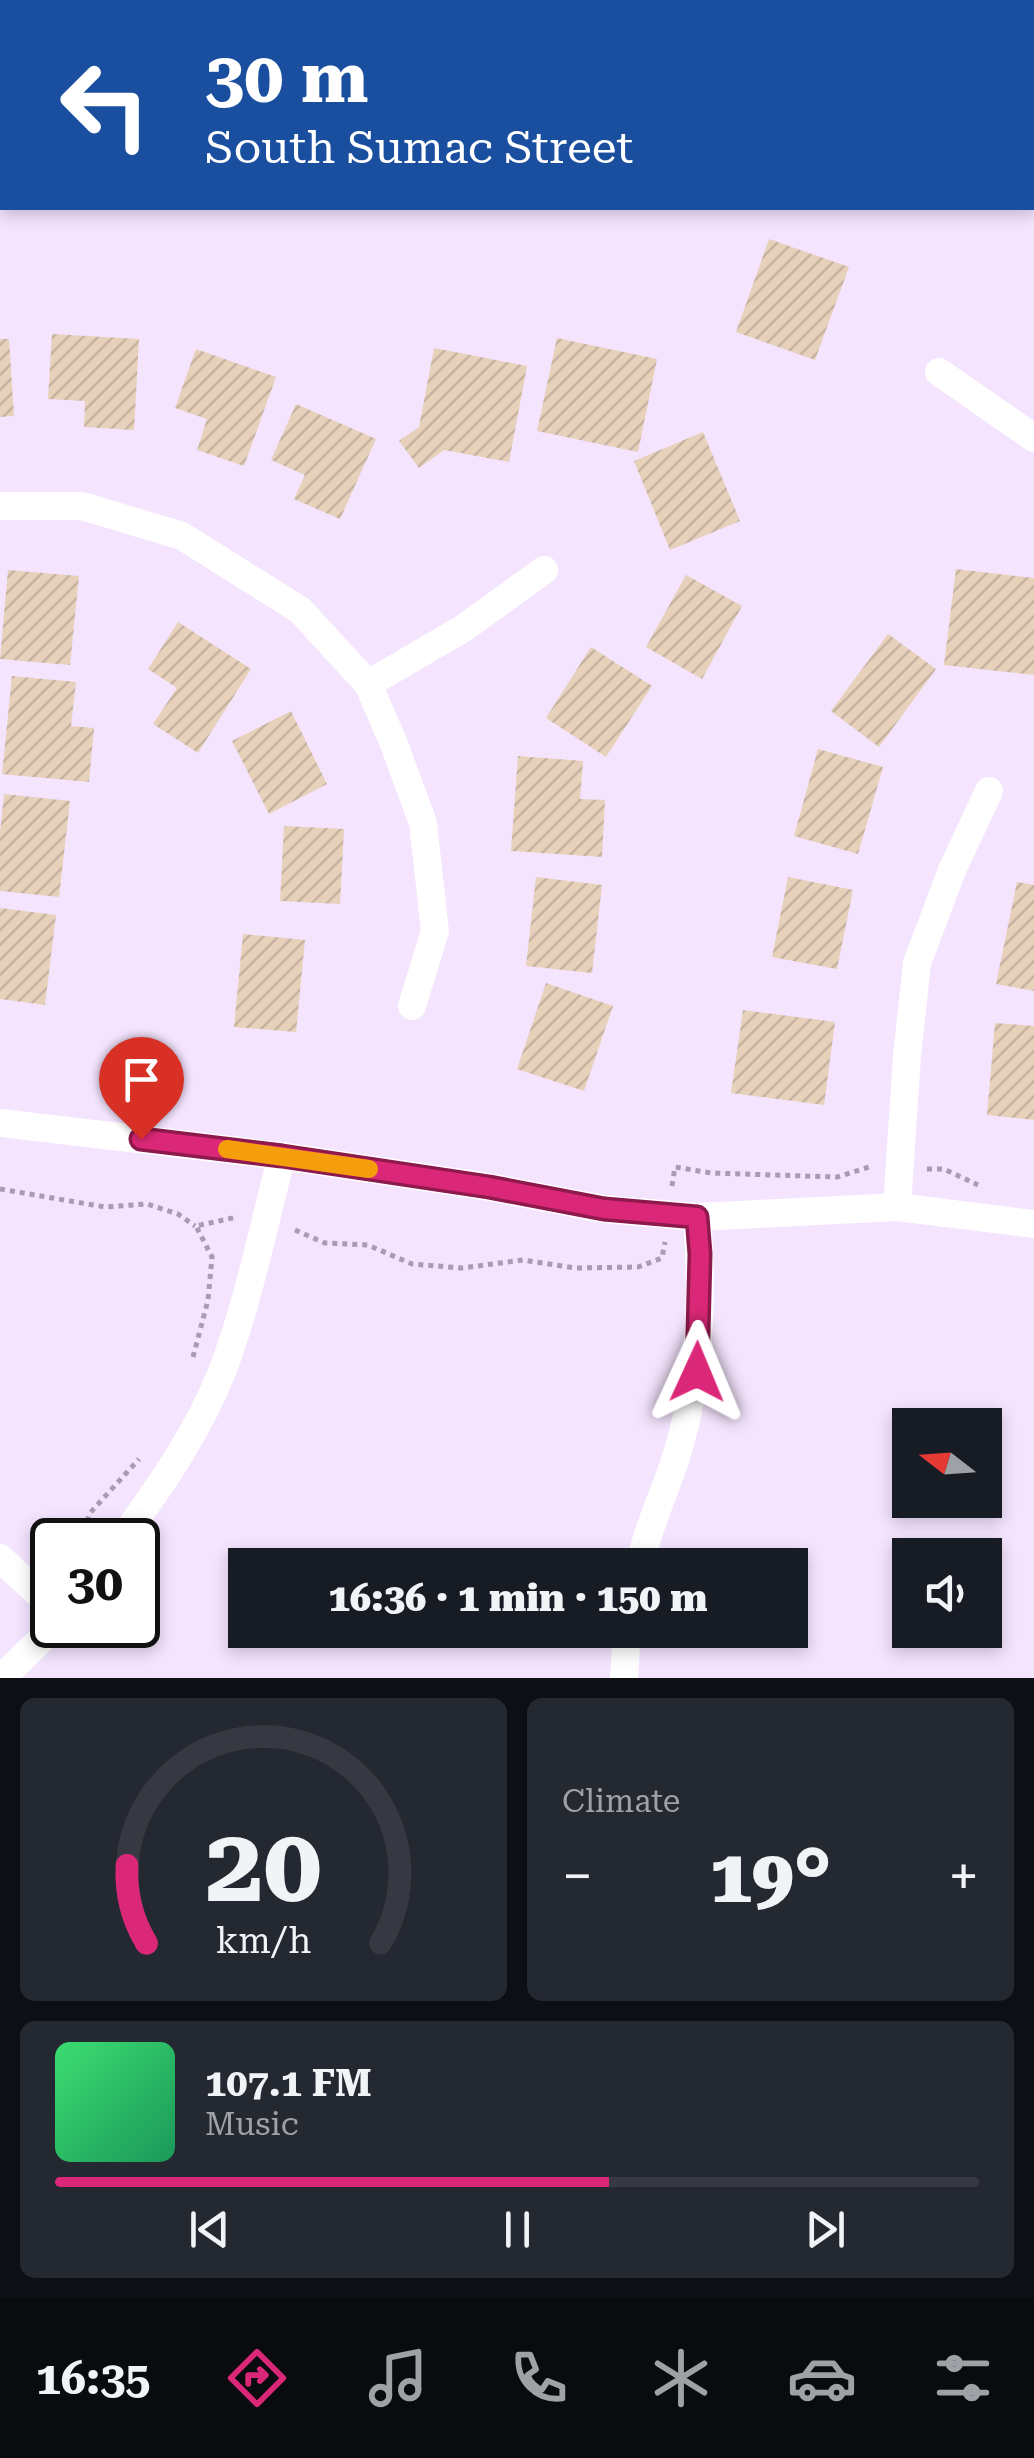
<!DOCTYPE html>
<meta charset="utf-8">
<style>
:root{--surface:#171b24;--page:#242831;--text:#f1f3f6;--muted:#9ea1a6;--line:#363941;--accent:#db2777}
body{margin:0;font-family:"Roboto Serif",serif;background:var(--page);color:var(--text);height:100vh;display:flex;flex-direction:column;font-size:38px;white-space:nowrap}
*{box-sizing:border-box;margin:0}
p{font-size:32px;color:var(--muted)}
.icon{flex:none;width:55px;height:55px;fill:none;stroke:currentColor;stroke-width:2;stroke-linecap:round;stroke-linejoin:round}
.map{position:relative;height:1678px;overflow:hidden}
.side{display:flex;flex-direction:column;gap:20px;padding:20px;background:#0d0f14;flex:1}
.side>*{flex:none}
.hud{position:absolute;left:0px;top:0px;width:1035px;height:210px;box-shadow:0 5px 15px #0003;background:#1a4fa0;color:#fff;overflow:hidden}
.needle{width:65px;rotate:287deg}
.controls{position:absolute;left:892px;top:1408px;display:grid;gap:20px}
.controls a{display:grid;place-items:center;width:110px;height:110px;border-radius:0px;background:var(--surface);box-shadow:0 5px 15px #0003;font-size:50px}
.speed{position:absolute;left:30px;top:1518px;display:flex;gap:20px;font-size:50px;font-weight:700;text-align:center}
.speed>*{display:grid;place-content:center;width:130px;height:130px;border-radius:50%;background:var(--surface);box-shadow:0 5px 15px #0003;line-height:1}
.speed .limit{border:5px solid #111;border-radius:15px;background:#fff;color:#111}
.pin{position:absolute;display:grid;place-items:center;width:85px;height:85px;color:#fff;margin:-102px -42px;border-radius:50% 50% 50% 0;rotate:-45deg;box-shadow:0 0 10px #0007}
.pin .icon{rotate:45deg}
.me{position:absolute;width:110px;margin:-55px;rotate:1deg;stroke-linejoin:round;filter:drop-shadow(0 0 8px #0008)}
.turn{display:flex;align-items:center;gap:35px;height:210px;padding:0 40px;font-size:45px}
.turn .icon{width:130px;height:130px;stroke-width:2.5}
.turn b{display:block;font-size:70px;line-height:85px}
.big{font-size:75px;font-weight:800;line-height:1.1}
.side .card{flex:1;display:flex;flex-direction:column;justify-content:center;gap:15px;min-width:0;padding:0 35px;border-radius:15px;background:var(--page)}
.side .dial{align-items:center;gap:0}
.dial svg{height:260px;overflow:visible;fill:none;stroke:var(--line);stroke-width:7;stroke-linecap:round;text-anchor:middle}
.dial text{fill:var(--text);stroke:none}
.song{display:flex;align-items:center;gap:30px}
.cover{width:120px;height:120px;border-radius:15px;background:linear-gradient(135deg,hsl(140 70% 55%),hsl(150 70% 35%))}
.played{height:10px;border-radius:5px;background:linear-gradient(90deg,var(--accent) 60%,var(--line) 60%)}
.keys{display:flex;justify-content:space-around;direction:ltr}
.heat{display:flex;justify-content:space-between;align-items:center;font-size:55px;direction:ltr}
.side .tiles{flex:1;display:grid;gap:20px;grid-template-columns:1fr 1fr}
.card:last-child{grid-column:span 2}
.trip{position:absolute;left:228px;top:1548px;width:580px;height:100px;border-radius:0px;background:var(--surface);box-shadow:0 5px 15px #0003;font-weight:800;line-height:100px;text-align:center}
.tabs{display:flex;height:160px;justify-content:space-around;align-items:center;background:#090b0e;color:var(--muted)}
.tabs .icon{width:70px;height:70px}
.tabs .on{color:var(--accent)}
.tabs b{font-size:45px;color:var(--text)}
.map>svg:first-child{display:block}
.building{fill:url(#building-hatch)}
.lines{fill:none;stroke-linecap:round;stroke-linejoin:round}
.path{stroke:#a89cb0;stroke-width:5;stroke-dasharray:5 5;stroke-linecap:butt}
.street{stroke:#fff;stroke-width:28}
.route-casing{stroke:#8e194d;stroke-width:25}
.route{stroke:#db2777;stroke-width:18}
.slow{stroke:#f59e0b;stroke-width:18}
</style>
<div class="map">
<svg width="1034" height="1678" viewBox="0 0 1034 1678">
<defs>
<pattern id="building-hatch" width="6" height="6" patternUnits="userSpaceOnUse" patternTransform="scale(2.5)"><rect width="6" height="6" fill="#e7d1bb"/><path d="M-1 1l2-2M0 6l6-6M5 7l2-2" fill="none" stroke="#c6b3a1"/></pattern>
</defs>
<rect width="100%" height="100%" fill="#f4e4fe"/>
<g class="building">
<path d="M769,239L849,267L815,360L736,332Z"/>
<path d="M52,334L139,339L134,430L84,427L85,401L48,399Z"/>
<path d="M557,338L657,359L638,452L537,431Z"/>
<path d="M0,339H9L14,416L0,417Z"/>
<path d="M434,348L527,366L509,462L444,450L419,468L399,441L419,427Z"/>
<path d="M196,349L276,377L244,466L197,450L207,419L175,408Z"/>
<path d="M296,404L376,439L340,519L294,499L305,475L271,460Z"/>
<path d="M703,432L740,521L670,550L634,461Z"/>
<path d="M956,569L1034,578V675L944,665Z"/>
<path d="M8,570L79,576L70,665L0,659Z"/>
<path d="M686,575L742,606L702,679L646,647Z"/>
<path d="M178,622L251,669L198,753L153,724L177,688L148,669Z"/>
<path d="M888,634L936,669L879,747L831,711Z"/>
<path d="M591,647L652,686L606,757L546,718Z"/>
<path d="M12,676L76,682L71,726L94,728L89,782L2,774Z"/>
<path d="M291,711L327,784L269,814L232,741Z"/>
<path d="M818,749L883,767L858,854L794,836Z"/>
<path d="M518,756L583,761L580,799L605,800L602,857L511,851Z"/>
<path d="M4,794L70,801L59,897L0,891V833Z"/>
<path d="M284,826L344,829L340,904L280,901Z"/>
<path d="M536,877L602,885L592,973L526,966Z"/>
<path d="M788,877L853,890L837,969L772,957Z"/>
<path d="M1017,882L1034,885V991L996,984Z"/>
<path d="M0,908L56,915L45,1005L0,999Z"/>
<path d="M243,934L305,940L296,1032L234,1027Z"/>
<path d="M546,983L613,1006L584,1091L517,1069Z"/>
<path d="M743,1010L835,1022L824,1105L731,1093Z"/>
<path d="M995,1023L1034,1026V1120L987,1115Z"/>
</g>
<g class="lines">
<g class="path">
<path d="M927,1169H944L978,1185"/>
<path d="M672,1186L675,1167L711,1173L837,1177L872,1166"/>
<path d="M0,1189L105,1207L147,1204L178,1214L195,1226"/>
<path d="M295,1230L325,1243L368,1245L412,1264L462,1268L523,1260L575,1268L638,1267L662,1258L665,1242"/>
<path d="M193,1357L208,1300L212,1257L196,1226L237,1217"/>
<path d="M80,1540L90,1513L139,1459"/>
</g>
<g class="street">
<path d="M11,2L14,0"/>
<path d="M939,372L1034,438"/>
<path d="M0,506H82L182,536L300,610L368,684L394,744L423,823L435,931L412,1006"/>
<path d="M368,684L464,628L544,570"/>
<path d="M0,1123L282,1156L489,1187L604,1209L697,1217L897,1207L1034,1224"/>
<path d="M897,1207L907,1056L917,963L952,870L989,791"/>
<path d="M121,1540C160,1487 199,1431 223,1369C249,1300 263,1227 282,1156"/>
<path d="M0,1558L52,1606"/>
<path d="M640,1565C648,1524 668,1487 679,1447C701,1373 703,1294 697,1217"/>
<path d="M2,1678L56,1625"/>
<path d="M624,1678L627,1630"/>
</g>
</g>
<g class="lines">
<g class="route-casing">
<path id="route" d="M141,1139L282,1156L489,1187L604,1209L697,1217L700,1254L697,1372"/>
</g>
<use href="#route" class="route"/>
<path class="slow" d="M227,1149L369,1169"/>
</g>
</svg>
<div class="controls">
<a><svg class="needle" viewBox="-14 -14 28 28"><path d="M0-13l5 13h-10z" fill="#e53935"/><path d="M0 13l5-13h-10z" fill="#9ea1a6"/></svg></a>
<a><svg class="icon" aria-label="sound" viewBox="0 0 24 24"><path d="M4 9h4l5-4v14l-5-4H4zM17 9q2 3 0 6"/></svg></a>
</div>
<div class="speed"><div class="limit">30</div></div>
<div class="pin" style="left:141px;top:1139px;background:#d93025"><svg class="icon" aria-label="arrive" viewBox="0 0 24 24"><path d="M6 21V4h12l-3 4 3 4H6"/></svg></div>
<svg class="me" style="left:697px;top:1372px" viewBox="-20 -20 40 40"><path d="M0-17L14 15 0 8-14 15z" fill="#db2777" stroke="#fff" stroke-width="4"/></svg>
<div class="trip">16:36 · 1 min · 150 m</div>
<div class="hud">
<div class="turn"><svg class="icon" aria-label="left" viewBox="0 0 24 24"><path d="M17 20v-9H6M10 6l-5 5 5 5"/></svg><div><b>30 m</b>South Sumac Street</div></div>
</div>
</div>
<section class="side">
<div class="tiles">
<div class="card dial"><svg viewBox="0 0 100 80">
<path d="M14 69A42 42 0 1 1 86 69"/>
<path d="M14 69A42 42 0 0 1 8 45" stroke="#db2777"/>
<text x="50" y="56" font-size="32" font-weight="700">20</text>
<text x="50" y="72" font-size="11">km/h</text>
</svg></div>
<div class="card"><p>Climate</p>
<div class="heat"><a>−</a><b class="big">19°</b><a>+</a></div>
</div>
<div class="card">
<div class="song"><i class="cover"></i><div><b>107.1 FM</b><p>Music</p></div></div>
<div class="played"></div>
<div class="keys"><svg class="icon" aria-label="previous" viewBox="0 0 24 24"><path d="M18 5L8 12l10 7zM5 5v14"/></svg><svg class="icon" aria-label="pause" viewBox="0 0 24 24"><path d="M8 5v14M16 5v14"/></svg><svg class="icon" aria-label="next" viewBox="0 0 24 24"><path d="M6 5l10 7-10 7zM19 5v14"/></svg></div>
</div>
</div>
</section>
<nav class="tabs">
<b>16:35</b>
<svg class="icon on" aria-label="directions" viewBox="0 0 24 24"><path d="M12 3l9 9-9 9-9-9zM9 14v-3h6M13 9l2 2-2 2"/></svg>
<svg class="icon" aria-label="music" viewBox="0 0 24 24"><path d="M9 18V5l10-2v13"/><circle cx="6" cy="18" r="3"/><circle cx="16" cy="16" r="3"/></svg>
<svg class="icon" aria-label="phone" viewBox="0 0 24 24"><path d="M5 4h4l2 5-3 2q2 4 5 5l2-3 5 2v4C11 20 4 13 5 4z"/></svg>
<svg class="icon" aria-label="climate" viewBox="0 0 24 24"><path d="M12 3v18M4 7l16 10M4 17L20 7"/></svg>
<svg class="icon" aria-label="car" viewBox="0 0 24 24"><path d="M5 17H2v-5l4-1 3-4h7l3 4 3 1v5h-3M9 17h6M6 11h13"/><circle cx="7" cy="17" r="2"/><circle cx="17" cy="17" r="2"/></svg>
<svg class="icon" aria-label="filters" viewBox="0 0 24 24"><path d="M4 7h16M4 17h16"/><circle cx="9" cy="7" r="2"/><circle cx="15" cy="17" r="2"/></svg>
</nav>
